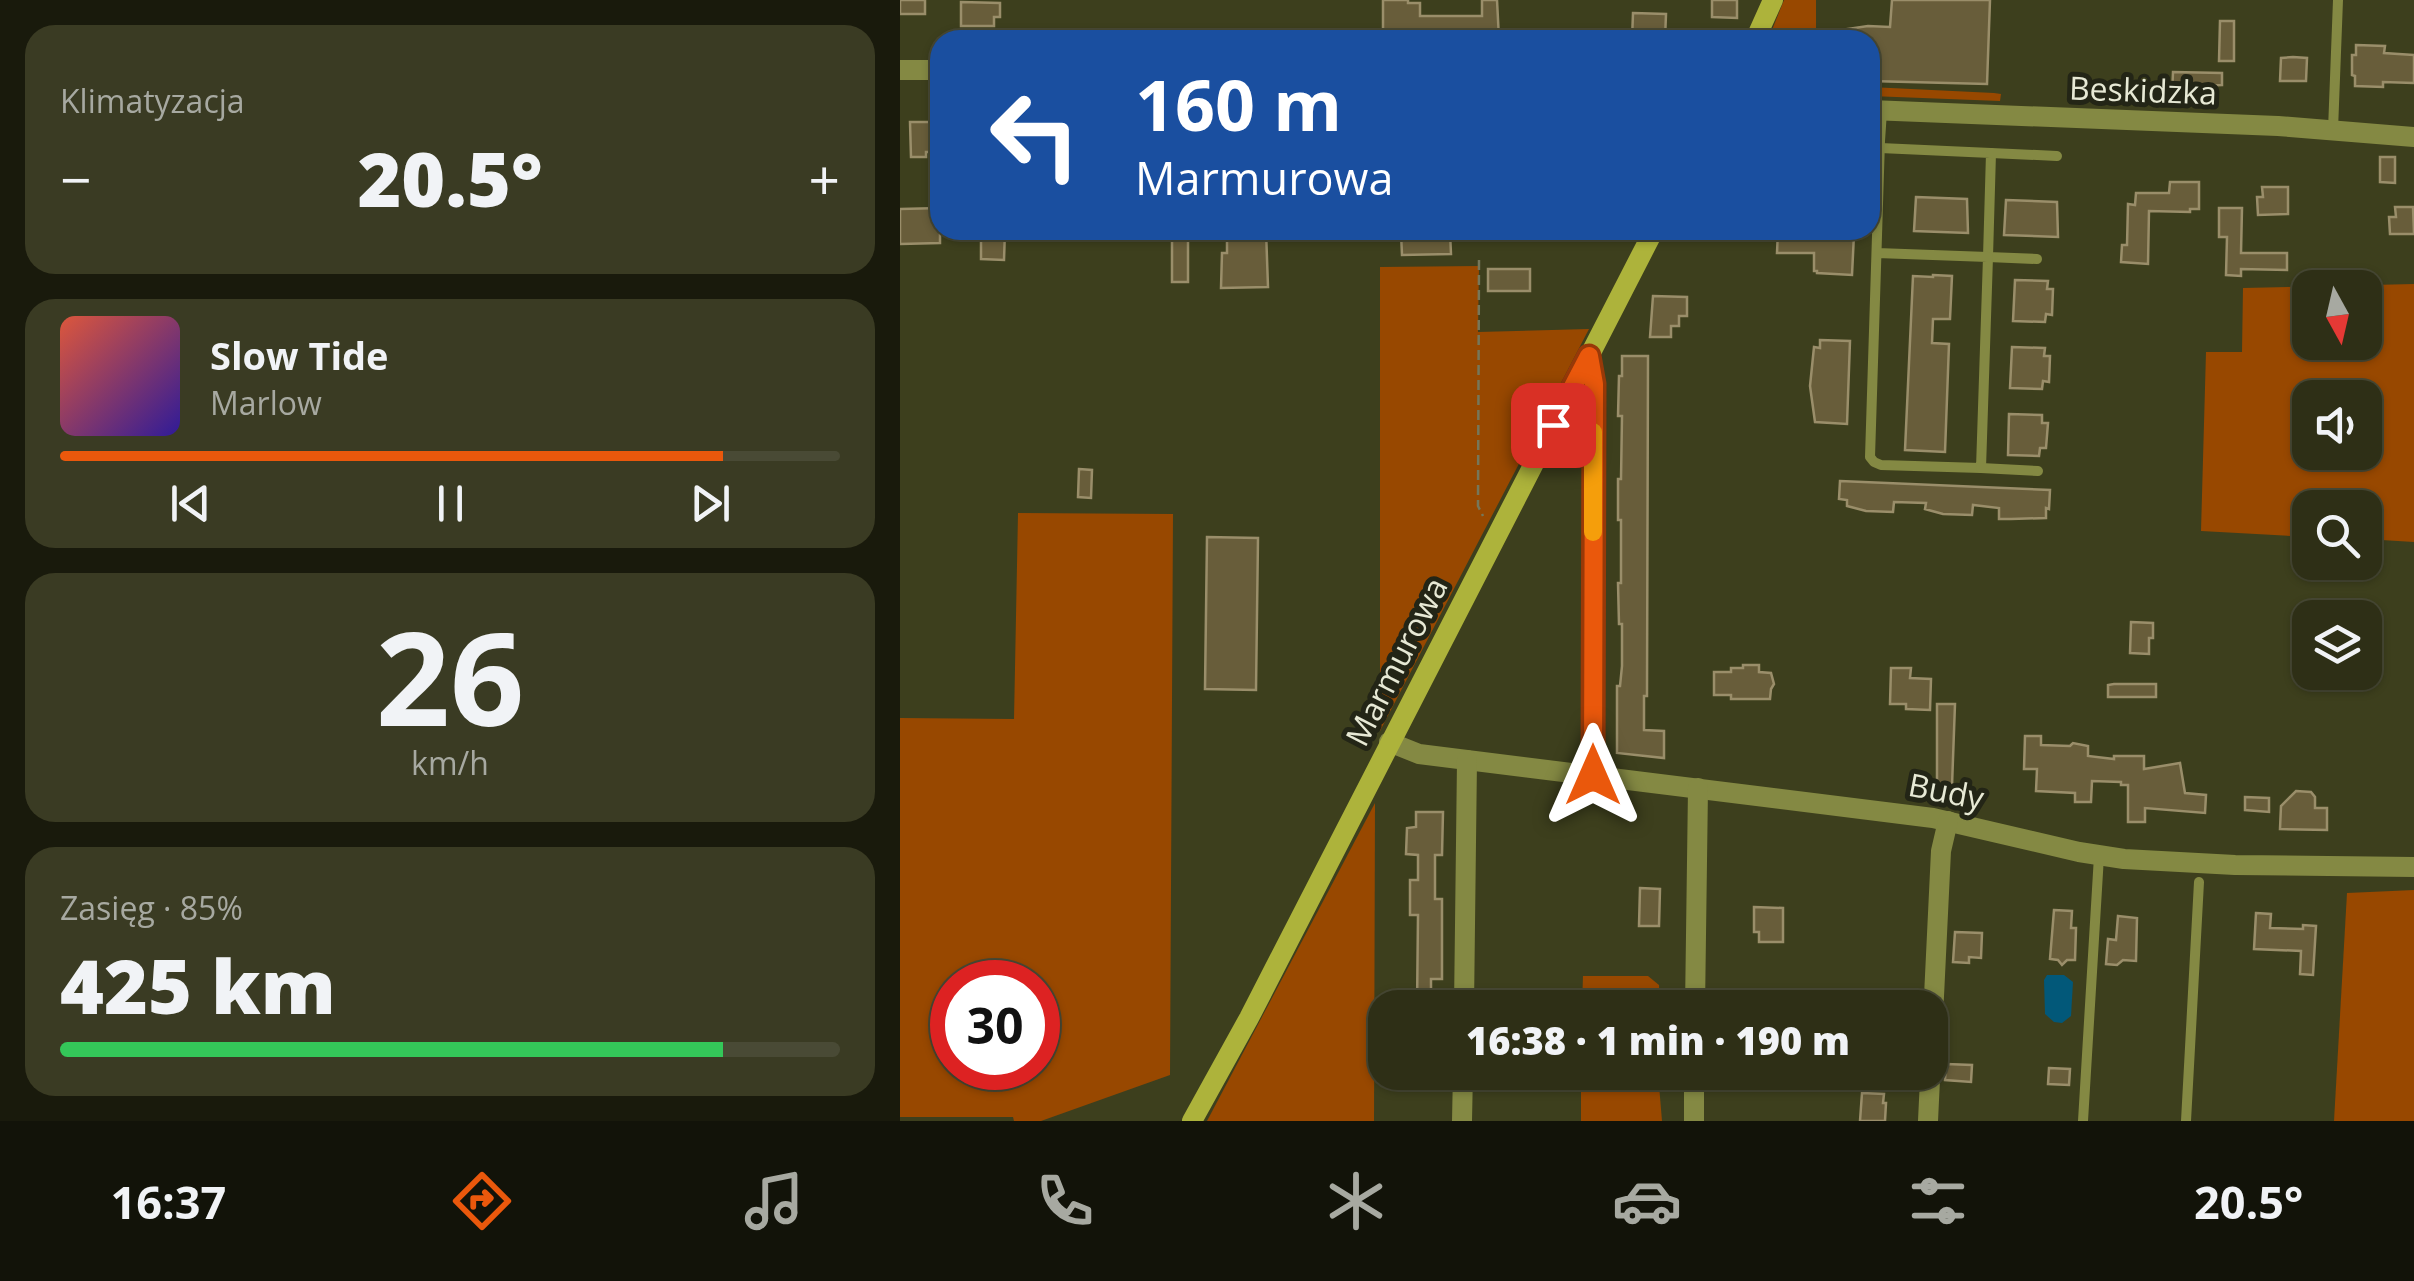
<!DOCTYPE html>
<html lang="pl">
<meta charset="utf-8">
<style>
:root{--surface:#2e2f16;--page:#3a3b23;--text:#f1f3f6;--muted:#a7a9a1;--line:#494a35;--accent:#ea580c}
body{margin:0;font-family:"Open Sans",sans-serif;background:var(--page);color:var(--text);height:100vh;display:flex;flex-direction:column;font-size:38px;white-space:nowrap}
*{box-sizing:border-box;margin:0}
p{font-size:32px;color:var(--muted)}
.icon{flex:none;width:55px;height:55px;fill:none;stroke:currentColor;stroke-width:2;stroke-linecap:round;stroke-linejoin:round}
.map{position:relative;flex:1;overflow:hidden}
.details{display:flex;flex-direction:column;gap:25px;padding:25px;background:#191a0c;width:900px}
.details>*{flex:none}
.hud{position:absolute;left:30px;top:30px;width:950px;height:210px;border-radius:30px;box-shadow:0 2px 8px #0004,0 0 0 2px var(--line);background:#1a4fa0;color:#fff;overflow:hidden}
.needle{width:65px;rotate:172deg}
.buttons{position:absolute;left:1392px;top:270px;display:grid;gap:20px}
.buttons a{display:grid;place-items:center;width:90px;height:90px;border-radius:20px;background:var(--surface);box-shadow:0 2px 8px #0004,0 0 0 2px var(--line);font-size:50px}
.speed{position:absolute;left:30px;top:960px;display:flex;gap:20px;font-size:50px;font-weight:700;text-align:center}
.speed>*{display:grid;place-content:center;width:130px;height:130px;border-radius:50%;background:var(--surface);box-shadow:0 2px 8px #0004,0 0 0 2px var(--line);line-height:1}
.speed .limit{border:15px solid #d22;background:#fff;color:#111}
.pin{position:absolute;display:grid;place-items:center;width:85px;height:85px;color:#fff;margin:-42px;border-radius:20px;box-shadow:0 5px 15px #0006}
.me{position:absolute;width:110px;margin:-55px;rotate:0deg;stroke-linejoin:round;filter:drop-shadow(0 0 8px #0008)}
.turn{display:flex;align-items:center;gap:35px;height:210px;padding:0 40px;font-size:45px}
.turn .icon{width:130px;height:130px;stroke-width:2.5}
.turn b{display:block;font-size:70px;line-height:85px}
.big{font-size:75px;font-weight:800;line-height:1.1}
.details .card{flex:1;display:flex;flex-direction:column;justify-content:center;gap:15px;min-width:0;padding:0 35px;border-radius:30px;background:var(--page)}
.details .dial{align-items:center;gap:0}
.dial b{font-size:130px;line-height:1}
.song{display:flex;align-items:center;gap:30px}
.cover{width:120px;height:120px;border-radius:15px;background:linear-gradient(135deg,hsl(10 70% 55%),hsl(250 70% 35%))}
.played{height:10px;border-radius:5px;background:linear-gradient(90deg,var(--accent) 85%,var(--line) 85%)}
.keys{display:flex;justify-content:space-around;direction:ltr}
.heat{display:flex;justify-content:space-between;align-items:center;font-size:55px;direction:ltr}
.charge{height:15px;border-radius:8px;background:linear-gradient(90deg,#34c759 85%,var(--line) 0)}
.trip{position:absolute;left:468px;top:990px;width:580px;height:100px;border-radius:30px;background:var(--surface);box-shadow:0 2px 8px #0004,0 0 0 2px var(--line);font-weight:800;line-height:100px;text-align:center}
.tabs{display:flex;height:160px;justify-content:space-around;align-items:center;background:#121309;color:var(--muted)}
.tabs .icon{width:70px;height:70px}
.tabs .selected{color:var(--accent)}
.tabs b{font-size:45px;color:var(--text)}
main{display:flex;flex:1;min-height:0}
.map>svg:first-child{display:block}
.green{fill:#984800;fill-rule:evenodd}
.water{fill:#025879}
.building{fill:#685d3a;stroke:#9a8e6a;stroke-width:2.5}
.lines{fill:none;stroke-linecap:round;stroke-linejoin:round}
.path{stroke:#75775a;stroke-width:2.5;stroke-dasharray:10 5;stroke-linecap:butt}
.lane{stroke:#848943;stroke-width:10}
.street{stroke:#848943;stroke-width:20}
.secondary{stroke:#adb33b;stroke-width:20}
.route-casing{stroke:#983908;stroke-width:25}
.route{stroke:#ea580c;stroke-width:18}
.slow{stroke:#f59e0b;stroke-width:18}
.labels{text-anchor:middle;stroke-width:10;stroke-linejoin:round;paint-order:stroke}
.street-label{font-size:32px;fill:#e7e9d5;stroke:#232516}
</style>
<main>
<section class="details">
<div class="card"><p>Klimatyzacja</p>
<div class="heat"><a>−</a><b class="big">20.5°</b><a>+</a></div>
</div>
<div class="card">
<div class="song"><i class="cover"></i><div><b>Slow Tide</b><p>Marlow</p></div></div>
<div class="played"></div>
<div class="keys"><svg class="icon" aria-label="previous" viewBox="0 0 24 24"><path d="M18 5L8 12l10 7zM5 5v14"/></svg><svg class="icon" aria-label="pause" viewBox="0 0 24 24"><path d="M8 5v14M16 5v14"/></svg><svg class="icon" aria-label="next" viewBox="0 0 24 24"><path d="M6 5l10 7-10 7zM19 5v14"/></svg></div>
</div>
<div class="card dial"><b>26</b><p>km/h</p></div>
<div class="card"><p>Zasięg · 85%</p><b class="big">425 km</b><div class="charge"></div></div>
</section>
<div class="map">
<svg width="1514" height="1121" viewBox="0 0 1514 1121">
<rect width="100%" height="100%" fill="#3d3f1d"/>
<g class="green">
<path d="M884,0H916V40H868Z"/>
<path d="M970,87L1094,93L1101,94L1100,101L970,96Z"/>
<path d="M579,266L578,332L689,329L480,731V267Z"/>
<path d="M1514,284V542L1465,539V508H1410V537L1301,531L1306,352H1342L1343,288ZM1410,288H1465V342H1410ZM1410,398H1465V452H1410Z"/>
<path d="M118,513L273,514L270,1075L141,1121H114L113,1117H0V718L114,719ZM52,982H138V1068H52Z"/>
<path d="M475,803L474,1121H307Z"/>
<path d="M1514,890V1121H1434L1447,893Z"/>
<path d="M683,976H748L759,985L760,1007H682Z"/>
<path d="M681,1073H758L762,1121H681Z"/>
</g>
<path class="water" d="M1147,975H1164L1173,982L1171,1016L1162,1023L1154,1022L1145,1014L1144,980Z"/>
<g class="building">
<rect x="0" y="0" width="25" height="14"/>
<path d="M483,0H508V3H520V16H582V0H597L599,39L506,38V36L483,35Z"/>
<path d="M812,0H837V18L812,17Z"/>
<path d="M992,0H1090L1087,84L970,81V40H928L927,32L968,26L990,27Z"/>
<path d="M61,2L100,3V17H94V26H61Z"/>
<path d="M733,13L766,14L765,40H732Z"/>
<path d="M1320,21H1334V61H1319Z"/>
<path d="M1456,45L1485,46L1484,53L1514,55V83L1483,82V87L1455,86V76L1452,75V55H1456Z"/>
<path d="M1393,57L1407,58L1406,81H1380L1381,58Z"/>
<path d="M1273,72L1322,73V85L1293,86V95H1272Z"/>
<path d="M10,122H40V152H26V157H11Z"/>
<path d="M1480,157H1495V183L1480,182Z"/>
<path d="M1270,182H1299V209H1290V212L1249,211L1248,264L1221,262L1222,245H1227L1228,204L1235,205L1236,193H1269Z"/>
<path d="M1362,187H1388V214L1358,215L1357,197H1363Z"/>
<path d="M1016,197L1067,199L1068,233L1014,231Z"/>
<path d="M1106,200L1157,202L1158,237L1104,235Z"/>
<path d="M1495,207H1513L1514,234H1490L1489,217H1496Z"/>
<path d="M40,208V243L0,244V209Z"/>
<path d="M1319,208H1342L1341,253H1387V270L1341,269V276L1326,275L1327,237H1319Z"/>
<path d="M81,230H105L104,260L81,259Z"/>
<rect x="272" y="230" width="16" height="52"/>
<path d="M327,230H366L368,287L321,288L322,253H327Z"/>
<path d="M878,230L922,233V230H949V234H954L952,275L917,273V271H914V253H877Z"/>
<path d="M550,232L551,254L502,255L501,233Z"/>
<rect x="588" y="269" width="42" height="22"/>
<path d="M1033,275L1052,276L1050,319H1033L1032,343L1049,344L1045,452L1005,450L1013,276L1033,277Z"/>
<path d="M1115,280L1148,281L1147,289H1153L1152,315L1146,314L1145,322L1113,321Z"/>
<path d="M753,296L787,297V316H779V326H771V337H750Z"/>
<path d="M920,340L950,341L947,424L915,422L910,386L914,347L920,348Z"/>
<path d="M1112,347L1145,348L1144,356H1150L1149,382L1143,381L1142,389L1110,388Z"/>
<path d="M722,356H748L747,696H744V730L764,731V758L717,753V686H720L722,666V624H719L718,583H721V520H718V479H721L722,416H718L719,376H722Z"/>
<path d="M1109,414L1142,415V423H1148L1146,448H1140L1139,456L1108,455Z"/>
<path d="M179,469L192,470L191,498L178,497Z"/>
<path d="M940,481L1150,490L1149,509L1146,508V518L1111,519H1099V508L1073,505L1072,515L1043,514L1025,509L1026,503L994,502L993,512L966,511L947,506V500L939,499Z"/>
<path d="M307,537L358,538L356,690L305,689Z"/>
<path d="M1231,622L1253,623V638H1249V654L1230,653Z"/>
<path d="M843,665H859V672L871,673L874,684L871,689L870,699H831V695H814V672H831V668H843Z"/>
<path d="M991,668H1011L1010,678L1031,679L1030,710L1006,709V704H990Z"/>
<path d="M1214,684H1256V697H1208V685Z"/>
<path d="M1037,704H1055L1052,786H1037Z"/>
<path d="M1125,736H1141V745L1170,746L1173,743L1188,746V756L1214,759V756H1244V769L1280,763L1285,793L1306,795L1305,813L1245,808V822H1228V785H1221V782L1192,781L1191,802H1175V793L1136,791L1137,769H1124Z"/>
<path d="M1396,791L1411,792L1415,797V808H1427V830L1380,829L1381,806Z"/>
<path d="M1345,797L1369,798V812L1345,810Z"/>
<path d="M516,812H543L542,855H535V899H542V979H531V1008H517L518,915H510V880H518V855L506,854L507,828L516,827Z"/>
<path d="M740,888L760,889L759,926H739Z"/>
<path d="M854,907L883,908V942H859V932H854Z"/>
<path d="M1154,910L1172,911L1171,928H1176L1175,960H1167L1162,965L1158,960L1150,959Z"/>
<path d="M1356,913L1371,914L1370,928L1403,929V925L1416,926L1413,975L1400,974L1401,951L1354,949Z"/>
<path d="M1218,916L1237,918L1236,961L1223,960L1217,965L1206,964L1208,939L1216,940Z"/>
<path d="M1055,932L1082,933L1081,958L1069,957V963L1053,962Z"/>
<path d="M1046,1064L1072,1065L1071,1082L1045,1080Z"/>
<path d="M1149,1068L1170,1069L1169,1085L1148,1084Z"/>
<path d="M962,1093L984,1094L983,1103H986L985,1121H960Z"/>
</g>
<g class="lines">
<path class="path" d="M579,260L578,506L583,516"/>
<g class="lane">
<path d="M1433,130L1438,0"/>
<path d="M980,148L1091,153L1088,257L1137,259"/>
<path d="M1091,153L1157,156"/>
<path d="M977,253L1088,257L1081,468L981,465L974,462L970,457L980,141L982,111"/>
<path d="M1081,468L1138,471"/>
<path d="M1183,1121L1199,856"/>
<path d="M1286,1121L1299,882"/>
</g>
<g class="street">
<path d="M0,70H40"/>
<path d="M970,110L1378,126L1514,137"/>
<path d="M689,355L693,385V775"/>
<path d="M489,742L519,754L1033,818L1179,852L1224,859L1335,865L1514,867"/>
<path d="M564,1008L567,760"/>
<path d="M795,1008L798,788"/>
<path d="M562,1121L563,1072"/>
<path d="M794,1121V1072"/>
<path d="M1028,1121L1041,851L1048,821"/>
</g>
<g class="secondary">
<path d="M855,40L873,0"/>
<path d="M292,1121L349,1018L754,230"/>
</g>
</g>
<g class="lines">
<g class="route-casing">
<path id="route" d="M653,425L689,356L694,384L693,775"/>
</g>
<use href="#route" class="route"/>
<path class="slow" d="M693,532V432"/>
</g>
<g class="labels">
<g class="street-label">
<text transform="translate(1243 91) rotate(2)" y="11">Beskidzka</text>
<text transform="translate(497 662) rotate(-63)" y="11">Marmurowa</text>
<text transform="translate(1046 792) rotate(11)" y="11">Budy</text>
</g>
</g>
</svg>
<div class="buttons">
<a><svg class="needle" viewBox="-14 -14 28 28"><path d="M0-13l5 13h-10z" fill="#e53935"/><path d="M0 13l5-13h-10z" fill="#a7a9a1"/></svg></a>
<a><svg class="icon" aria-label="sound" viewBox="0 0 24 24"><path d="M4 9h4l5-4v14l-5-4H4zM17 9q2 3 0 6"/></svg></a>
<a><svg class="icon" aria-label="search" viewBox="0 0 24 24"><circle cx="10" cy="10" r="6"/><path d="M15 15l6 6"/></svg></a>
<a><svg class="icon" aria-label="layers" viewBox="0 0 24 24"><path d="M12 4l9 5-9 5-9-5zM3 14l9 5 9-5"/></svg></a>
</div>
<div class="speed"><div class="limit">30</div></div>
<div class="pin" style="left:653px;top:425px;background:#d93025"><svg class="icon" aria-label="arrive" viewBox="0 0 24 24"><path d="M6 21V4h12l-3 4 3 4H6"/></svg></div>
<svg class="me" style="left:693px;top:775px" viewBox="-20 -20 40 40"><path d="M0-17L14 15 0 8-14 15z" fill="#ea580c" stroke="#fff" stroke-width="4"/></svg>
<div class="trip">16:38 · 1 min · 190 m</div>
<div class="hud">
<div class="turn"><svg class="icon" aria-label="left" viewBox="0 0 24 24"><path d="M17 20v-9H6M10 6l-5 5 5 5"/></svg><div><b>160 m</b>Marmurowa</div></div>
</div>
</div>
</main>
<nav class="tabs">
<b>16:37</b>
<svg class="icon selected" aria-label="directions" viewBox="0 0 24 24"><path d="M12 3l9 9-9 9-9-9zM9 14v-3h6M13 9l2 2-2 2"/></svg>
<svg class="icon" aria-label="music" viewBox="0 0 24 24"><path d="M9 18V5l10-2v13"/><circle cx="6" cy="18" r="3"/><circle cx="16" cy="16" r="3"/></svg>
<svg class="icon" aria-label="phone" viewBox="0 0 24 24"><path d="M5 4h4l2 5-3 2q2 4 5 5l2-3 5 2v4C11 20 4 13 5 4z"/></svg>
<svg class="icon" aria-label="climate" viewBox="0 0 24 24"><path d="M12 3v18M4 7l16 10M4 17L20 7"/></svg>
<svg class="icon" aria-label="car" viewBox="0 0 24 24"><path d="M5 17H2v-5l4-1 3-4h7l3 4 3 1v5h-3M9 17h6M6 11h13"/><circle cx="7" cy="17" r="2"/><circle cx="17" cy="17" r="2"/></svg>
<svg class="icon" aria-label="filters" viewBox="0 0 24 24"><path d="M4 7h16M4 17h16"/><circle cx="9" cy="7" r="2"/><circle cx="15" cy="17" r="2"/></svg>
<b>20.5°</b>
</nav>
